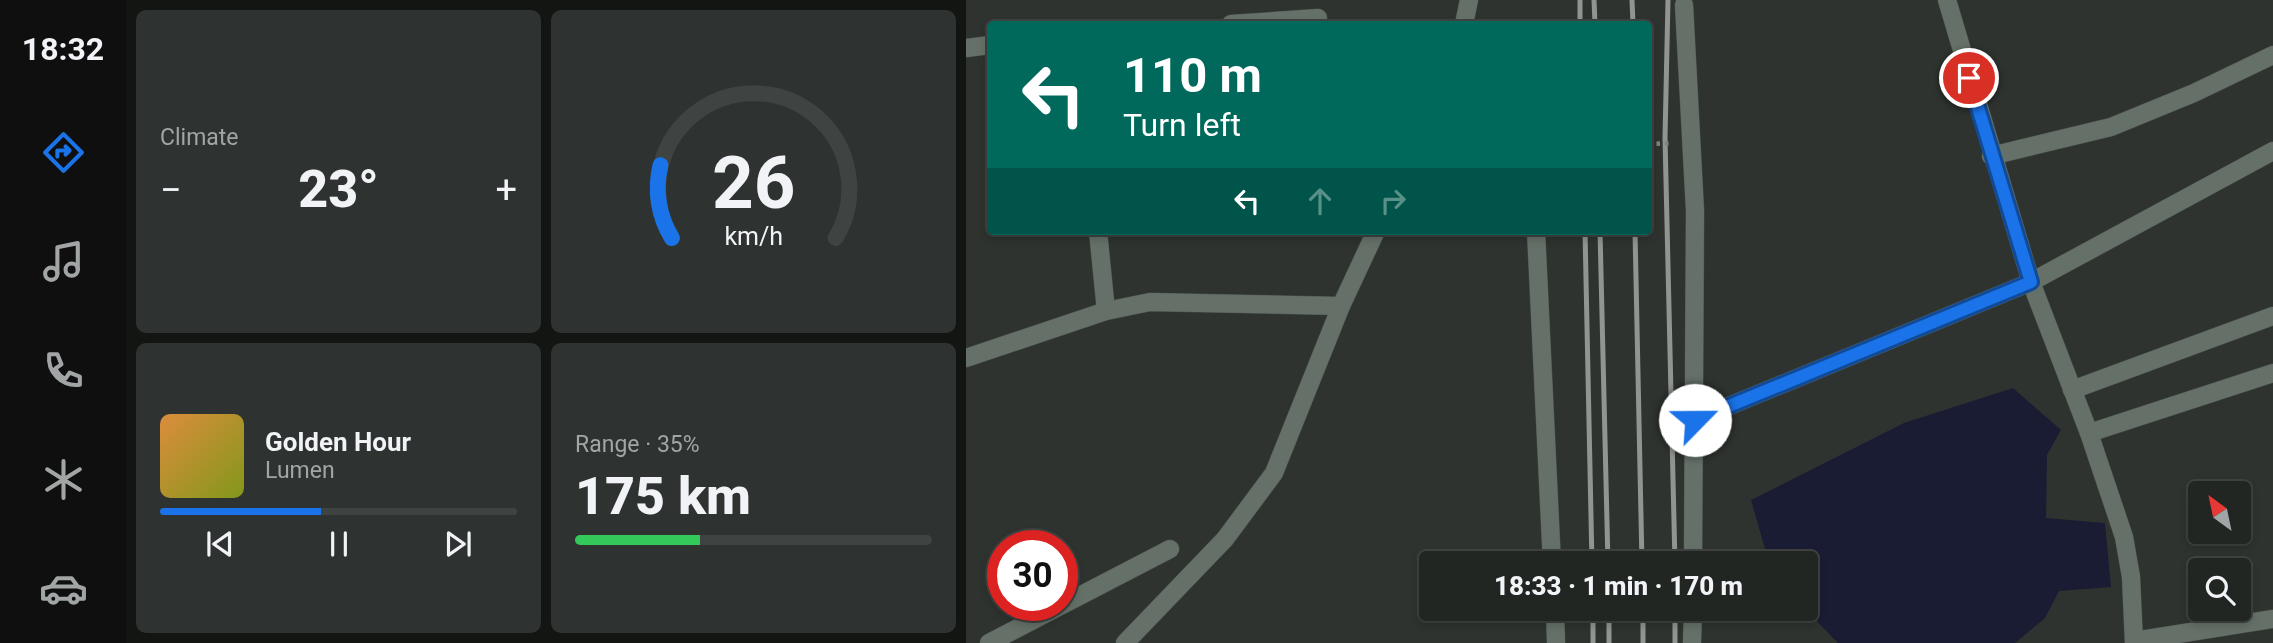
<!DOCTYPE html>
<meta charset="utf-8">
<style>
:root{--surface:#222623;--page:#2e3230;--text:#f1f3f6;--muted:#a2a5a6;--line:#3f4341;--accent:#1a73e8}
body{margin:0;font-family:Roboto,sans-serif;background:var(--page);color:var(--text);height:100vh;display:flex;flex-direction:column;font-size:26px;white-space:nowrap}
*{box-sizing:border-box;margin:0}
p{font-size:23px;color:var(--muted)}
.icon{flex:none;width:38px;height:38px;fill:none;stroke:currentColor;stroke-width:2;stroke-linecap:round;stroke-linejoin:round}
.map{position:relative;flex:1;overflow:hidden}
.drawer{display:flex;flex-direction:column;gap:10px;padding:10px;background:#131513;width:840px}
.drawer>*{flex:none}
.top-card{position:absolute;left:21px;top:21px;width:665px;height:214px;border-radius:7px;box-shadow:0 4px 10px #0003,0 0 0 2px var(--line);background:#00695c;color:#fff;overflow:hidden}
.needle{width:46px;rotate:327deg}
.tools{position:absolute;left:1222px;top:481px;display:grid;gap:14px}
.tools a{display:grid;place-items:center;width:63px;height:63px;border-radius:7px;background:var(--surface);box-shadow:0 4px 10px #0003,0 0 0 2px var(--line);font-size:35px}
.speed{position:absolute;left:21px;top:530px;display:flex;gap:14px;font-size:35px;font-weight:700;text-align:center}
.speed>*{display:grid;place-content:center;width:91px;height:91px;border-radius:50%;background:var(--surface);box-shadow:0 4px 10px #0003,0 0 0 2px var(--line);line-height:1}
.speed .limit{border:10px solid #d22;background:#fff;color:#111}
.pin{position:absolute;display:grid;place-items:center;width:60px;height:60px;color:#fff;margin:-30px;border:4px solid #fff;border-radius:50%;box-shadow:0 2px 7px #0007}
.me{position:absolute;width:77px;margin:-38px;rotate:67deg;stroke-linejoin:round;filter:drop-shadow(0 0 5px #0008)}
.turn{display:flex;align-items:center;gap:24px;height:147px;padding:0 21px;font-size:32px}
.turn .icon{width:91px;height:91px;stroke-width:2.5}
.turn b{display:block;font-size:49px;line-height:60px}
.lanes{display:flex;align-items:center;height:66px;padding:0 21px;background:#0003;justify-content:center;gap:35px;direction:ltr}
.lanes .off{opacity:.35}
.big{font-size:52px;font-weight:800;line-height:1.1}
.drawer .tile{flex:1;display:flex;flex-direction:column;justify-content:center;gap:10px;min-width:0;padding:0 24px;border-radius:10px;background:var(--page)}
.drawer .dial{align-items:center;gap:0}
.dial svg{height:182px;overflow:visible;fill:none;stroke:var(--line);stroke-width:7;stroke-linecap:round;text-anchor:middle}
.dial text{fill:var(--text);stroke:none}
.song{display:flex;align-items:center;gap:21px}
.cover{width:84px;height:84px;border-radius:10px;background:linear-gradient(135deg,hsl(30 70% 55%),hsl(70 70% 35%))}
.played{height:7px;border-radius:4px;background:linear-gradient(90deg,var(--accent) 45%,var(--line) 45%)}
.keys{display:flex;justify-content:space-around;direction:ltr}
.heat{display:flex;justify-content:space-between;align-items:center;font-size:38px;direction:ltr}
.charge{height:10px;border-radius:5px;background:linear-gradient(90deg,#34c759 35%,var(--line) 0)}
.drawer .tiles{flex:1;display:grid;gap:10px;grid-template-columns:repeat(2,1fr)}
.trip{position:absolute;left:453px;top:551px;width:399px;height:70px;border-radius:7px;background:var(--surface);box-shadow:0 4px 10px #0003,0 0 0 2px var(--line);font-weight:800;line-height:70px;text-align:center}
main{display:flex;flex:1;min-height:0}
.dock{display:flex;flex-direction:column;width:126px;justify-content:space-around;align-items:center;background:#0e0f0e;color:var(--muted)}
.dock .icon{width:49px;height:49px}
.dock .current{color:var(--accent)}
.dock b{font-size:32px;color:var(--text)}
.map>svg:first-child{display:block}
.water{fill:#1a1c33}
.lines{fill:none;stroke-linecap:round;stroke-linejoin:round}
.minor-casing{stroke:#4b504c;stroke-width:19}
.minor{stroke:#657168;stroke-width:18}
.rail{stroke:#919592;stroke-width:5}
.path-bridge{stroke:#808481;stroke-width:4.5;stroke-dasharray:3.5 5;stroke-linecap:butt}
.route-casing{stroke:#114b97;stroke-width:18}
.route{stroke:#1a73e8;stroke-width:12}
</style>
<main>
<nav class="dock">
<b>18:32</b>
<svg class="icon current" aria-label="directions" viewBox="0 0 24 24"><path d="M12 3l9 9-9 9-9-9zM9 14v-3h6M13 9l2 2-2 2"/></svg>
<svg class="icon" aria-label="music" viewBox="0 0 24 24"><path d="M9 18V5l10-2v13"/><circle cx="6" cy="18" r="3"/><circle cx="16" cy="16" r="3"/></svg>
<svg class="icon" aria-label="phone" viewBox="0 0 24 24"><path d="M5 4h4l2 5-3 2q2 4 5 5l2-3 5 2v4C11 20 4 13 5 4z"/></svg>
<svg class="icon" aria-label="climate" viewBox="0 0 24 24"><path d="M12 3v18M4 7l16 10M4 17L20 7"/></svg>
<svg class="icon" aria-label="car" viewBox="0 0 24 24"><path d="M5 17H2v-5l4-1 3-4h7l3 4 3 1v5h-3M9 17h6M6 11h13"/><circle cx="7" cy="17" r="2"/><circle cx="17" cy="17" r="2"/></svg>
</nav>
<section class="drawer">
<div class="tiles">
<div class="tile"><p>Climate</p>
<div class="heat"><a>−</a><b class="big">23°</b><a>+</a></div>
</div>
<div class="tile dial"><svg viewBox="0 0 100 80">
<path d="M14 69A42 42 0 1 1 86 69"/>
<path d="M14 69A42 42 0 0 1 9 37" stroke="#1a73e8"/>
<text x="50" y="56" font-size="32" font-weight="700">26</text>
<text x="50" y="72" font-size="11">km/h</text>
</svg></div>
<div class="tile">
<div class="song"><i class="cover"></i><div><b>Golden Hour</b><p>Lumen</p></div></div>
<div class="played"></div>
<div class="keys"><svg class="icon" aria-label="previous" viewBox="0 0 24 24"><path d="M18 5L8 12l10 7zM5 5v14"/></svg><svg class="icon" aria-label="pause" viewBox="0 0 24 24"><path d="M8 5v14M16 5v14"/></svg><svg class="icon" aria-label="next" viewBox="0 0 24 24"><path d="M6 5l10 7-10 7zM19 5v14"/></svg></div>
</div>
<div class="tile"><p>Range · 35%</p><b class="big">175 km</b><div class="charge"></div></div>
</div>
</section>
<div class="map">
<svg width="1307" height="643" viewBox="0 0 1307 643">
<rect width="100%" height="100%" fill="#2e332f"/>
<path class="water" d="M1047,388L1095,430L1081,455L1080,518L1139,523L1145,587L1093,591L1079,618L1049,643H872L839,609L840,564L803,563L785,500L938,423Z"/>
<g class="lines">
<g class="minor-casing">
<g id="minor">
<path d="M981,0L1065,282L1123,433L1158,537L1165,577L1168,643"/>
<path d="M718,5L729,211L727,564"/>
<path d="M265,24L352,18"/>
<path d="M498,24L503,0"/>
<path d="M0,48L24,45"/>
<path d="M1025,156L1145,127L1228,93L1307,55"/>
<path d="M132,231L140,311"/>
<path d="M570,231L586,564"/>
<path d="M0,358L140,311L184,302L375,306"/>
<path d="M1106,390L1307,316"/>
<path d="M729,420L1065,282L1307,151"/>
<path d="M1123,433L1307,373"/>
<path d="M589,609L590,643"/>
<path d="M1168,641L1307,619"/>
<path d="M23,643L204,549"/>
<path d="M159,643L259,539L308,473L375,306L410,231"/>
<path d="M726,643L727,609"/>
</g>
</g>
<use href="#minor" class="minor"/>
<g class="rail">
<path d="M614,0V24"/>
<path d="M628,0L629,24"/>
<path d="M666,0L667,24"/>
<path d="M702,0L699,138L709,564"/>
<path d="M619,231L626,564"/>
<path d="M634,231L642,564"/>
<path d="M669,231L676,564"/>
<path d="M627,609V643"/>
<path d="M643,609V643"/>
<path d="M677,609V643"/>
<path d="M709,643V609"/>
</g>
<path class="path-bridge" d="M682,144L707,143"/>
</g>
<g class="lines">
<g class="route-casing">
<path id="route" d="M729,420L1065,282L1003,78"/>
</g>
<use href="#route" class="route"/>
</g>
</svg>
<div class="tools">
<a><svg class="needle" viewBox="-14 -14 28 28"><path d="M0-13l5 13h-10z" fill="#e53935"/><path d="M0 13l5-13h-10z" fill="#a2a5a6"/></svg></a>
<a><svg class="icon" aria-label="search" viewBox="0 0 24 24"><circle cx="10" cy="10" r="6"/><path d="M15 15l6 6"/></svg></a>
</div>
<div class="speed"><div class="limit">30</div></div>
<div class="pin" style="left:1003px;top:78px;background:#d93025"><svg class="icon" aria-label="arrive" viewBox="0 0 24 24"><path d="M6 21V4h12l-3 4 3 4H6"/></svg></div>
<svg class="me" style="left:729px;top:420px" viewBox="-20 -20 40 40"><circle r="19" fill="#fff"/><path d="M0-13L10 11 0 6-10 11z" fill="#1a73e8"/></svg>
<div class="trip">18:33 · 1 min · 170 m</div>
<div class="top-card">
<div class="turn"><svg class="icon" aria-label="left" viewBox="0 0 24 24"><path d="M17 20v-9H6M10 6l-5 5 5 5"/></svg><div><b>110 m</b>Turn left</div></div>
<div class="lanes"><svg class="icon" aria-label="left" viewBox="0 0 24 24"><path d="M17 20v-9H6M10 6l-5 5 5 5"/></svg><svg class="icon off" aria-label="ahead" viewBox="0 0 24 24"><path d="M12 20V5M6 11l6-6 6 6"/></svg><svg class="icon off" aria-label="right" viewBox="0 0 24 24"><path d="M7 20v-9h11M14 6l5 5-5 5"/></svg></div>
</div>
</div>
</main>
